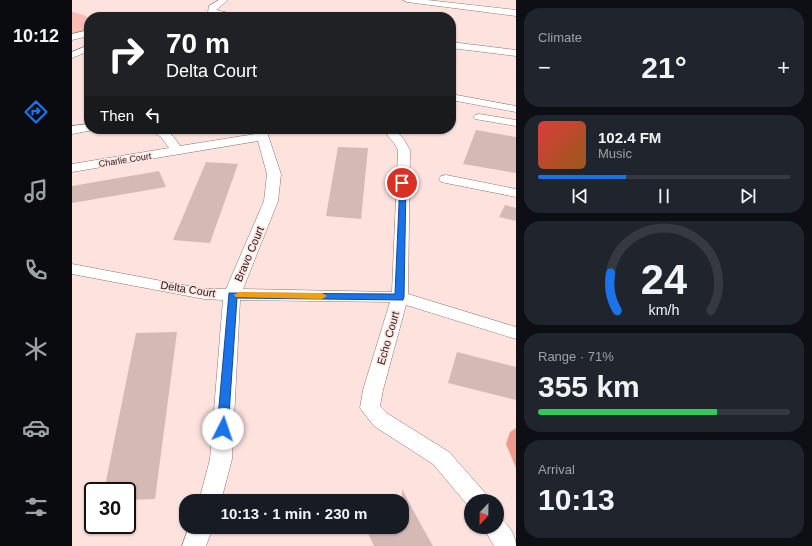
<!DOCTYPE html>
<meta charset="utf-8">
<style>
:root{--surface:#171b24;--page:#20242c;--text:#f1f3f6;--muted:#9ea1a6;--line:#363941;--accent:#1a73e8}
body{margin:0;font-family:Arial,sans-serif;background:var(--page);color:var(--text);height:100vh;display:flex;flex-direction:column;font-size:15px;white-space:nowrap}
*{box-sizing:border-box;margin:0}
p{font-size:13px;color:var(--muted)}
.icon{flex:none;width:22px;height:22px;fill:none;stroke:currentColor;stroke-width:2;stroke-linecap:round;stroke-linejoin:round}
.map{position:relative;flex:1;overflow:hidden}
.details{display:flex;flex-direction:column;gap:8px;padding:8px;background:#0d0f14;width:296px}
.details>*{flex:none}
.banner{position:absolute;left:12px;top:12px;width:372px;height:122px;border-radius:16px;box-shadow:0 1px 3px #0004;background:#202124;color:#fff;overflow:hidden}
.needle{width:26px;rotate:202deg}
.controls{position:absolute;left:392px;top:494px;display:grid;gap:8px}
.controls a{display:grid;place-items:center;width:40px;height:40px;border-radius:50%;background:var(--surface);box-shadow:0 1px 3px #0004;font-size:20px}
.speed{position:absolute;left:12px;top:482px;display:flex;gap:8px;font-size:20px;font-weight:700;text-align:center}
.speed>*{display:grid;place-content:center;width:52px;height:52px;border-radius:50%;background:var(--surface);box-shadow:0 1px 3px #0004;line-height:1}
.speed .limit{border:2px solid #111;border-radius:6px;background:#fff;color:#111}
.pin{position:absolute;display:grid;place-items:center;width:34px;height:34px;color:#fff;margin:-17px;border:2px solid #fff;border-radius:50%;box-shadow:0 1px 4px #0007}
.me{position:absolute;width:44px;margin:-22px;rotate:4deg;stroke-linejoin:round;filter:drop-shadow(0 0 3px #0008)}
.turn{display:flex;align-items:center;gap:14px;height:84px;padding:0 16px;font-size:18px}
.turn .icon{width:52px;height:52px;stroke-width:2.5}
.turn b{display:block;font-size:28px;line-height:34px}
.then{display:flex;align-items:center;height:38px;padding:0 16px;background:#0003;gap:8px;font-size:15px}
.big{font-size:30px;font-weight:700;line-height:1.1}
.details .widget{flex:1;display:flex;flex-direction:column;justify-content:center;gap:6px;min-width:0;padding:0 14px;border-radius:16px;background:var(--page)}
.details .dial{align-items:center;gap:0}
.dial svg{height:104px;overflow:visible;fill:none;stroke:var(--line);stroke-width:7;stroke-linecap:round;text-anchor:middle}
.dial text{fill:var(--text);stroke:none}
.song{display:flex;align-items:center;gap:12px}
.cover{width:48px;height:48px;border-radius:6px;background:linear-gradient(135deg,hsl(0 70% 55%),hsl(30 70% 35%))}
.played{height:4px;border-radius:2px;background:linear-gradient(90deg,var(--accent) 35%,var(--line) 35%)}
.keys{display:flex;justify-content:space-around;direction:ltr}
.heat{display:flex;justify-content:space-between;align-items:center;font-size:22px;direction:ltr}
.charge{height:6px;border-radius:3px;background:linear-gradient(90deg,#34c759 71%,var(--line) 0)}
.trip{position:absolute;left:107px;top:494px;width:230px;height:40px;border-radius:16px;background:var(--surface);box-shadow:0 1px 3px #0004;font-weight:700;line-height:40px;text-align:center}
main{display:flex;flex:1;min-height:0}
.dock{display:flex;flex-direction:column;width:72px;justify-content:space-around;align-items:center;background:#090b0e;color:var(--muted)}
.dock .icon{width:28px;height:28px}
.dock .current{color:var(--accent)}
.dock b{font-size:18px;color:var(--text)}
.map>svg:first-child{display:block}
.green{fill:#fcbcb3}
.forest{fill:#f09a8f}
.building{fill:#d4b9b5}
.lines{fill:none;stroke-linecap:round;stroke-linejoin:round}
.street-casing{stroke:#8d7571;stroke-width:1}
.street{fill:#fff;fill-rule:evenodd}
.route{fill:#1a73e8;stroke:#114b97}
.slow{fill:#f59e0b}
.labels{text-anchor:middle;stroke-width:3;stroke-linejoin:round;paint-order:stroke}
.far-street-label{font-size:9px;fill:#261c1b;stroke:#fee2de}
.street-label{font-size:11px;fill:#261c1b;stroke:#fee2de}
</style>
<main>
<nav class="dock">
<b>10:12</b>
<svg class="icon current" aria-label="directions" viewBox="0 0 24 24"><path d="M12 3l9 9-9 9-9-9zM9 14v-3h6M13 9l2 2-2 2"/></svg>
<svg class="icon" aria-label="music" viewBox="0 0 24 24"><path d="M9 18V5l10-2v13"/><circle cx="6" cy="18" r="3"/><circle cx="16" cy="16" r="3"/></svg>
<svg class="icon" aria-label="phone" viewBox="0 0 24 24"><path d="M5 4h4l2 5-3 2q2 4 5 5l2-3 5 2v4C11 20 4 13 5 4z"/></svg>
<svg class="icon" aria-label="climate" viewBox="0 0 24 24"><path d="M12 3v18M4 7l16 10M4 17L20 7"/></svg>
<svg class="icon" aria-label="car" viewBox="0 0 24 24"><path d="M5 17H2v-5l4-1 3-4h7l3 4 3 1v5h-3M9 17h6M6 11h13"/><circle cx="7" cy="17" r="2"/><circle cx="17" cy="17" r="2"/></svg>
<svg class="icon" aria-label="filters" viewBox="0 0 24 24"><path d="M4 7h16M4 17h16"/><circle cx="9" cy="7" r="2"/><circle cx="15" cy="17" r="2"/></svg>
</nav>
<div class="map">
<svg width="444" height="546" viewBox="0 0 444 546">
<rect width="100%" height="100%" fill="#fee2de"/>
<path class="green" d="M0,12L12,15L16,18L17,31L0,34Z"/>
<path class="forest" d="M444,428V468L434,444L438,432Z"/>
<g class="building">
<path d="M404,130L444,137V173L391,164Z"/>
<path d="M266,147L296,148L289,219L254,216Z"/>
<path d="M134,162L166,164L138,243L101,240Z"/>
<path d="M87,171L94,187L0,203V186Z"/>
<path d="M433,205L444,208V221L427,217Z"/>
<path d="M105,332L83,499L55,500V491H32L64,333Z"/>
<path d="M385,352L444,367V400L376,383Z"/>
<path d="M330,489L348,523L361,546H302L293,527H330Z"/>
</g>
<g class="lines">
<g class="street-casing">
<g id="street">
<path d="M147,0H156L144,10L166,15L167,17H151L137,14L136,12L137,6Z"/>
<path d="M331,0H355L444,10V16L335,2Z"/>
<path d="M17,30V36L0,40V34Z"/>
<path d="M379,42L444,50V56L379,48Z"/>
<path d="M17,45V51L0,58V52Z"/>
<path d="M379,94L444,106V112L379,100Z"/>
<path d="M407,114L444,120V126L403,119L401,117L403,115Z"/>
<path d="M17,124V129H22L21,130L0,134V126Z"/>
<path d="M76,129C95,129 98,130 108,146L183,134L182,129H194L209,174L206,201L171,289L320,292L326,150L322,143L310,129H322L331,138L338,150L336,294L444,327V339L334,305L311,390L308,406L316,414L377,452L414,494L417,501H399L398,508L361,464L302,426L288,408L291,390L318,302L168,300L160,459L149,501H127L138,459L151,300L132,299L0,274V264L132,289H154L192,201L195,174L186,141L0,172V164L97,148L89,137Z"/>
<path d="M374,175L444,189V197L369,182L367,179L369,176Z"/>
<path d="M425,517C435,521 444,535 444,546H422L411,527H425Z"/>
<path d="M117,527H141L134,546H110Z"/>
</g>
</g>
<use href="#street" class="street"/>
</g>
<path class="route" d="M328,181H333L334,183L332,297L331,300L165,298L156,429L155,432L151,434L146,432L145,429L157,293L323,294Z"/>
<path class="slow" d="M167,292L250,293L255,296L250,299L164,297L162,295Z"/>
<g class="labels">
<g class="far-street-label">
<text transform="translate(53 160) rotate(-9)" y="3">Charlie Court</text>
</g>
<g class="street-label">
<text transform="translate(177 254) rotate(-67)" y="4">Bravo Court</text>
<text transform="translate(116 289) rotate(9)" y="4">Delta Court</text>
<text transform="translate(316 338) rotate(-74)" y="4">Echo Court</text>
</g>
</g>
</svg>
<div class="controls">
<a><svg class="needle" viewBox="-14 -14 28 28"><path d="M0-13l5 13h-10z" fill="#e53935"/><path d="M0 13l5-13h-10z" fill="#9ea1a6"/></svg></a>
</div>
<div class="speed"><div class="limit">30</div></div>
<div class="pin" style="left:330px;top:183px;background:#d93025"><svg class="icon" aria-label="arrive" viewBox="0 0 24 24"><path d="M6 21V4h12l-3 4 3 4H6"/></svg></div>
<svg class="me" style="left:151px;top:429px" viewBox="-20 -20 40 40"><circle r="19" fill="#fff"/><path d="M0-13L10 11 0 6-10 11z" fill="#1a73e8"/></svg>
<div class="trip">10:13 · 1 min · 230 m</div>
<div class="banner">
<div class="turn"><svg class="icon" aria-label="right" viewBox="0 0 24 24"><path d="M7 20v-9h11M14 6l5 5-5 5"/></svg><div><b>70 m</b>Delta Court</div></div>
<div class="then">Then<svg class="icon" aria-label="left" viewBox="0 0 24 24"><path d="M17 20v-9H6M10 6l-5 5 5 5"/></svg></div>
</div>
</div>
<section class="details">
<div class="widget"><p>Climate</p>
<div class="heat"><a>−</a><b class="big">21°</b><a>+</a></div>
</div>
<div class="widget">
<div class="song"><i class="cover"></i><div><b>102.4 FM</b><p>Music</p></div></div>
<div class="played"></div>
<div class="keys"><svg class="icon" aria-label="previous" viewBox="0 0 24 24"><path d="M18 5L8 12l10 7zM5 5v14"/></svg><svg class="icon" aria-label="pause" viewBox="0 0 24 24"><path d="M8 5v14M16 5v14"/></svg><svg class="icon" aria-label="next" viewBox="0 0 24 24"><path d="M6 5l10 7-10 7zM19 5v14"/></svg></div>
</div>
<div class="widget dial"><svg viewBox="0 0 100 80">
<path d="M14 69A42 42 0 1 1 86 69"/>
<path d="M14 69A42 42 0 0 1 9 40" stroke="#1a73e8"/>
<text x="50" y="56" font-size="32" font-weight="700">24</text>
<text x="50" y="72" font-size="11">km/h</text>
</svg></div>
<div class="widget"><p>Range · 71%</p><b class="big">355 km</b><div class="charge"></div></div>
<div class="widget"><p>Arrival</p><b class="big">10:13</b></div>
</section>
</main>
